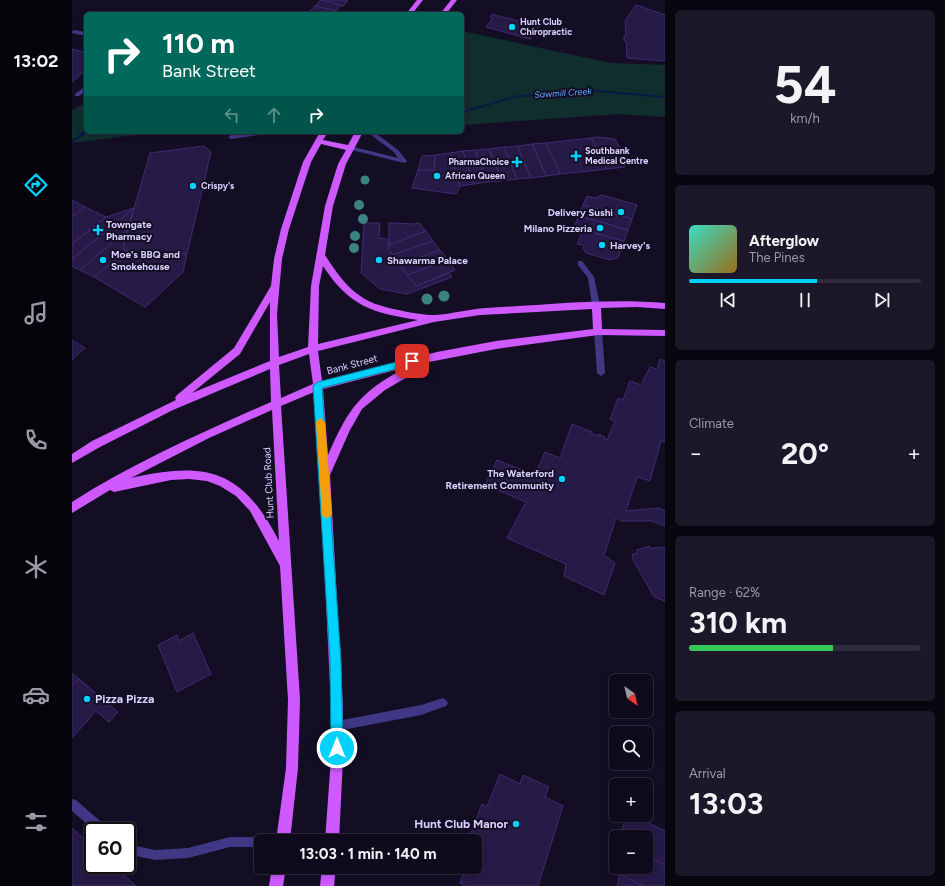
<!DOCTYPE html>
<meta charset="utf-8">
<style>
:root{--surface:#0f0a1c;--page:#1d1829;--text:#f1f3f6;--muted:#9b9aa3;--line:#2f2b3b;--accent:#00d1fd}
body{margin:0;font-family:Figtree,sans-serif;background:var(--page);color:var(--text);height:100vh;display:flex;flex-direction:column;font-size:15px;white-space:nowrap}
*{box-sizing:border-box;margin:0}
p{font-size:13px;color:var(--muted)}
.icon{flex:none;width:22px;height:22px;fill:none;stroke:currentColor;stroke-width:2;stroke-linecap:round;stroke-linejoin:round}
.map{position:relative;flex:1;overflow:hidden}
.sheet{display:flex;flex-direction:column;gap:10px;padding:10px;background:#08060f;width:280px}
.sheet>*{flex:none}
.guide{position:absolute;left:12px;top:12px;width:380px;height:122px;border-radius:6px;box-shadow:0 2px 6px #0003,0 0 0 1px var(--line);background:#00695c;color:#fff;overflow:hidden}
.needle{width:26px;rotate:146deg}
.tools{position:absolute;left:537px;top:674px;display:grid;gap:8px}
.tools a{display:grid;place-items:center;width:44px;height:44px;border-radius:6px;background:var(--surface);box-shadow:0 2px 6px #0003,0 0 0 1px var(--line);font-size:20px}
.speed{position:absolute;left:12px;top:822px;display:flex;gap:8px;font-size:20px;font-weight:700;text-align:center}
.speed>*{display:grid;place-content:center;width:52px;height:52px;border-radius:50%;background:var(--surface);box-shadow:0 2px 6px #0003,0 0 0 1px var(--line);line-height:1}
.speed .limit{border:2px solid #111;border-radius:6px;background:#fff;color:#111}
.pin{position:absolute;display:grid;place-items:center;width:34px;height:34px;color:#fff;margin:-17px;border-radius:8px;box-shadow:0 2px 6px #0006}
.me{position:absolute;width:44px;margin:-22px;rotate:0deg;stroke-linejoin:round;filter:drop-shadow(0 0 3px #0008)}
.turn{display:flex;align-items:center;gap:14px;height:84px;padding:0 12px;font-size:18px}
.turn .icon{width:52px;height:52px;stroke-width:2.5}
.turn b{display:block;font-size:28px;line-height:34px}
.lanes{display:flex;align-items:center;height:38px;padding:0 12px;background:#0003;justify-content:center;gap:20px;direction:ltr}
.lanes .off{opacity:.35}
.big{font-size:30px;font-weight:700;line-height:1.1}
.sheet .widget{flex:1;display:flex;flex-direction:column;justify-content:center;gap:6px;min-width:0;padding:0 14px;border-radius:6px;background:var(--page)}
.sheet .dial{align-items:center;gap:0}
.dial b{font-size:52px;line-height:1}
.song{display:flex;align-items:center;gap:12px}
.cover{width:48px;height:48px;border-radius:6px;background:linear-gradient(135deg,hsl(170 70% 55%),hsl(40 70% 35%))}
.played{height:4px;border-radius:2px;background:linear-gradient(90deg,var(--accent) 55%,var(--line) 55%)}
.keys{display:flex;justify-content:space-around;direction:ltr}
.heat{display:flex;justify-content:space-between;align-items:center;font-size:22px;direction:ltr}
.charge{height:6px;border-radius:3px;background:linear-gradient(90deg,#34c759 62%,var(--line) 0)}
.trip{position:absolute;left:182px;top:834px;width:228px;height:40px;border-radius:6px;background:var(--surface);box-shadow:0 2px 6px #0003,0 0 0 1px var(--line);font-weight:700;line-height:40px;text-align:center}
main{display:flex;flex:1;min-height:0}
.tab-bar{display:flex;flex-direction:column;width:72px;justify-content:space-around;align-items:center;background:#06040b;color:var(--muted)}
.tab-bar .icon{width:28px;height:28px}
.tab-bar .selected{color:var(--accent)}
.tab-bar b{font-size:18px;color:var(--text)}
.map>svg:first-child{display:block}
.green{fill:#112e2f}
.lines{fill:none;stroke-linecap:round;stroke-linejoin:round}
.stream{fill:#091a44;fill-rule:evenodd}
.building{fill:#261a47;stroke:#3f2b73}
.lane{fill:#413885;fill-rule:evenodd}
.primary{fill:#cd59ff;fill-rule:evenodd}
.tree{fill:#3b8380}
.route{fill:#00d1fd;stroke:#0088a4}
.slow{fill:#f59e0b}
.poi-dot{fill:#00d1fd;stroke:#140e25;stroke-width:1.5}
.labels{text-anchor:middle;stroke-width:4;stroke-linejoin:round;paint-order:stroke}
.far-poi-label{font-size:9px;font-weight:bold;fill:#dbd2ff;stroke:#140e25;text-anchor:start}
.far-water-label{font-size:9px;font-style:italic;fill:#60aaff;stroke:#140e25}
.poi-label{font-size:10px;font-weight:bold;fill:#dbd2ff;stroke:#140e25;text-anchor:start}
.street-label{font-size:10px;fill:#dbd2ff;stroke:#140e25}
.near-poi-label{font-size:12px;font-weight:bold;fill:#dbd2ff;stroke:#140e25;text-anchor:start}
</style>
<main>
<nav class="tab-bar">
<b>13:02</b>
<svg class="icon selected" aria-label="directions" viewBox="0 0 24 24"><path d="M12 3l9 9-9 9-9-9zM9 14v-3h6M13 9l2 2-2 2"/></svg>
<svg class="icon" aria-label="music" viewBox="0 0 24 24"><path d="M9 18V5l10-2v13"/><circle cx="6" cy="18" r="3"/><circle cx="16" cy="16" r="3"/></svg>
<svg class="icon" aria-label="phone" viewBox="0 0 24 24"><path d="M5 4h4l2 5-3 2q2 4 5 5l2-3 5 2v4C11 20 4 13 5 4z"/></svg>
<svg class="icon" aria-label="climate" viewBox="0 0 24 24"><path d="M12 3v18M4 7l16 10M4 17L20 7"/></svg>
<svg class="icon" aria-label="car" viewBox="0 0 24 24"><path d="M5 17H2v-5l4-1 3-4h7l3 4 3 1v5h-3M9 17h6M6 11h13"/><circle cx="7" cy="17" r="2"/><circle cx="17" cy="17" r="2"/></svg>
<svg class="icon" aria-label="filters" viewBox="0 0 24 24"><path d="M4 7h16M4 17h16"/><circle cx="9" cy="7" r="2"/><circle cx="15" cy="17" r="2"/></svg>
</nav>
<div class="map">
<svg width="593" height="886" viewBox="0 0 593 886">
<rect width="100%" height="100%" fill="#140e25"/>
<g class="green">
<path d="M390,31L539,63L593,65V117L547,114L390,125Z"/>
<path d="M14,103V132H88L0,143V110Z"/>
</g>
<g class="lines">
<g class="stream">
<path d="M526,90L593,96V98L526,92L446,97L394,112L390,111V109L394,110L446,95Z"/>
<path d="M12,131H14V132H16L0,143V140Z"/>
</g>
</g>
<g class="building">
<path d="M249,0H251L269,5L264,11L243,6Z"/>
<path d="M251,0H272L276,1L271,6Z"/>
<path d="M564,5L593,15V61L555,58L554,42L552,40V36L554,35L553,21Z"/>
<path d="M243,6L264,11L261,14H247L238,11Z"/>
<path d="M420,14L423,15L467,26L458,39L414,27L421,18L418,17Z"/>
<path d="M0,49L14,53V70L0,82Z"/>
<path d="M526,137L543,139L556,163H551L553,167L535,169L519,138Z"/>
<path d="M519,138L535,169L488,174L474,143Z"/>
<path d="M474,143L488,174L474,176L460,144Z"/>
<path d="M460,144L474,176L459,178L445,146Z"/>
<path d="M132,146L139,152L115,254H58L51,247L78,153Z"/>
<path d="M445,146L459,178L445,179L432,147Z"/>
<path d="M432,147L445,179L430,181L417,149Z"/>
<path d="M417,149L430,181L415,182L403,150Z"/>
<path d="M403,150L415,182L402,184L391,151Z"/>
<path d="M391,151L402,184L388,186L378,153Z"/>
<path d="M378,153L388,186L384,194L340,188L346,170H362L363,155Z"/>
<path d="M363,155L362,170H346L350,156Z"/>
<path d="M530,195L565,205L560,219L511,205L515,196L523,198Z"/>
<path d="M0,200L13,207L0,217Z"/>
<path d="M511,205L560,219L556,230L507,216Z"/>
<path d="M13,207L34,217L0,244V217Z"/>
<path d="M62,208L55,230L8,270L0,266V259Z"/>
<path d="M62,208L0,259V244L34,217Z"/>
<path d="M507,216L556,230L552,241L502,227Z"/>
<path d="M292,223H308L307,238L317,239L316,249L344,286L377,273L380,277L335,294L308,289L289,273Z"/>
<path d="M317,223L342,224L347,223L354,231L317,245Z"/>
<path d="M55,230L51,247L54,251L22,277L8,270Z"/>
<path d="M511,230L552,241L546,258L538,260L514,253L511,248L513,246L505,244Z"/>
<path d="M354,231L361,241L321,255L316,249L317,245Z"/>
<path d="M361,241L368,250L328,265L321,255Z"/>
<path d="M368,250L376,260L335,275L328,265Z"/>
<path d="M54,251L58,254H115L111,272L73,307L22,277Z"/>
<path d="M376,260L383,270L344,286L335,275Z"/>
<path d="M0,340L13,348L0,360Z"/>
<path d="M588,359L593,361V442L589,441L578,481L565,477L554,511L587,508L593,511V526L580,521H550L544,518L532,555L543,563L532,595L492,576L494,564L435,538L454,502L413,485L425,460L463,475L473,452L488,458L500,424L520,432L519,433L526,436L527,434L533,437L532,439L535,440L543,421L538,419L546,398L551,400L558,381L569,385L578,367L585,369Z"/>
<path d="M578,546L579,549L586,547L590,548L593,547V601L582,597L560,558L561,554L566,553L565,550Z"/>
<path d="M121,633L139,674L105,692L86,645L105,635L107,641Z"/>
<path d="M0,673L7,679L0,686Z"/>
<path d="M7,679L46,712L37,722L24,711L0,738V686Z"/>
<path d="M428,774L448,784L451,775L477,787L473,797L491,806L466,886H394L388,883L394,867H403V841H396L410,804L415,807Z"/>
<path d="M554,815H561L593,831V865L574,855V837H548Z"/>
<path d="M0,828L21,847V865H41L64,886H0Z"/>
<path d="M574,855L593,865V886H571L548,874L550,867H574Z"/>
<path d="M548,874L571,886H545Z"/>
</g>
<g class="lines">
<g class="lane">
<path d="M1,30L14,32V36L0,33Z"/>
<path d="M14,86V91L7,96H3V94Z"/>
<path d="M181,132H197L194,134L159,139L156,137L159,135Z"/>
<path d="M295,132H302L326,150L335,161L334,162L332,163L276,149L275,148L278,146L326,158L322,152Z"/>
<path d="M506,261H510L522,277L528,305L527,307H521L520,305L516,278L506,265Z"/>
<path d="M526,329L530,332L533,373L529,376L525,373L522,332Z"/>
<path d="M371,698L374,700L376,703L374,706L349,715L265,731L262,729L260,726L262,723L265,721L349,705Z"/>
<path d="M0,799L4,800L35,827L36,831H23L0,811Z"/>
<path d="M158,837H189L193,838L194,841H189V847H158L116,858L83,860L55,854V844L83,850L116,848Z"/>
</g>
<g class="primary">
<path d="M345,0H351L340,14H334Z"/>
<path d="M379,0H385L374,14H368Z"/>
<path d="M248,132H256L251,140L276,145L283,132H291L274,164L261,206L253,255C266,275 278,293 301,303C313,308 351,316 363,315C380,314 397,309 414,308C474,305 534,298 593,303V309L565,307L529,308L530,329L593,330V336L526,335L424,349L357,362L356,365L313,390L290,409L278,430L258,475L271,706V758L267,841H253L259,758V706L248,477L242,392L209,406L228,700L226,768L218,841H204L214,768L216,700L208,566L178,511L164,496L148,486L135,481L117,479L99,480L42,492L38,490L0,513V502C63,462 131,432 199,402L198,369L101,410L28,447L0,463V454L20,441L104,400L103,398L105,395L162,348L199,286L202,259L209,229L231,162ZM249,144L274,150L266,164L253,206L239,286L236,347L207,357L205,314L210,259L217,229L239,162ZM251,266C277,306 300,313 346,320L246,344L247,286ZM198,302V361L120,393L168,354ZM520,309L521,329L424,341L365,352L250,381L246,351L362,322L408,315ZM237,354L241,384L209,398L207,365ZM335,367C288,392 277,407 256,455L251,389ZM200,410L207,541C170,469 134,461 59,478L137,438Z"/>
<path d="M200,867H214L211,886H197Z"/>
<path d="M250,867H264L262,886H248Z"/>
</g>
</g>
<g class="tree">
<circle cx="293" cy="180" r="4.5"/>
<circle cx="287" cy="205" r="5"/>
<circle cx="291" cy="219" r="5"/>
<circle cx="283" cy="236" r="5"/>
<circle cx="282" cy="248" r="5"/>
<circle cx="372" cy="296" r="5.5"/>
<circle cx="355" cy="299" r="5.5"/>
</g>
<path class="route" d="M340,358L345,361L343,364L250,388L269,661L271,748L269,752L265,753L261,752L259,748L258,661L241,386L246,382Z"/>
<path class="slow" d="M248,418L253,422L260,514L258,517L255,518L251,517L250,514L244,422Z"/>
<g class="poi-dot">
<circle cx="440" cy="27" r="4"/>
<path d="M502 150h4v4h4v4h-4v4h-4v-4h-4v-4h4z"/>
<path d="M443 156h4v4h4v4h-4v4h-4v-4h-4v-4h4z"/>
<circle cx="365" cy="176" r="4"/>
<circle cx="121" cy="186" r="4"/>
<circle cx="549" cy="212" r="4"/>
<circle cx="528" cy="228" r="4"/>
<path d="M24 224h4v4h4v4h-4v4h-4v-4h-4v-4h4z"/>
<circle cx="530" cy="245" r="4"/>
<circle cx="31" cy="260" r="4"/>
<circle cx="307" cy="260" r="4"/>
<circle cx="490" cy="479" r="4"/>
<circle cx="15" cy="699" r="4"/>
<circle cx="444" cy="824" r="4"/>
</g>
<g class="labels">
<g class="far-poi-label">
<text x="448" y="25">Hunt Club<tspan x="448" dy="10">Chiropractic</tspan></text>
<text x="513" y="154">Southbank<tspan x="513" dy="10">Medical Centre</tspan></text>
<text x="437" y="165" text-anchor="end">PharmaChoice</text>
<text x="373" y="179">African Queen</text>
<text x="129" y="189">Crispy's</text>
</g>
<g class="far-water-label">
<text transform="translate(491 93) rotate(-4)" y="3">Sawmill Creek</text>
</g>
<g class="poi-label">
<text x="541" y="216" text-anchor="end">Delivery Sushi</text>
<text x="34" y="228">Towngate<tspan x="34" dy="12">Pharmacy</tspan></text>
<text x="520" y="232" text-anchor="end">Milano Pizzeria</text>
<text x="538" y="249">Harvey's</text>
<text x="39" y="258">Moe's BBQ and<tspan x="39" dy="12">Smokehouse</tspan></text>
<text x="315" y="264">Shawarma Palace</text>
<text x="482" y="477" text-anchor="end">The Waterford<tspan x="482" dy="12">Retirement Community</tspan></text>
</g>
<g class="street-label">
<text transform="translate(280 364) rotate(-15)" y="4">Bank Street</text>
<text transform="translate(196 483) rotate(-93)" y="4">Hunt Club Road</text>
</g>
<g class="near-poi-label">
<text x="23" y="703">Pizza Pizza</text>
<text x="436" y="828" text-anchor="end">Hunt Club Manor</text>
</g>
</g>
</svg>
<div class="tools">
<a><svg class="needle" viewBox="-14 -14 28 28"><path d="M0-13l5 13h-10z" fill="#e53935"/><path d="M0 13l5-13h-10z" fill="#9b9aa3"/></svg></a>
<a><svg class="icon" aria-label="search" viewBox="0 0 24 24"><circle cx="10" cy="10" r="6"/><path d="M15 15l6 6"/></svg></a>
<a>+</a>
<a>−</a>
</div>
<div class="speed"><div class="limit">60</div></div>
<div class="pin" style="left:340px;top:361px;background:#d93025"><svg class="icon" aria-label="arrive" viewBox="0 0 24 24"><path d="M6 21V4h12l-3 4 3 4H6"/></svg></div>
<svg class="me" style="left:265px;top:748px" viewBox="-20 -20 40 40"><circle r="17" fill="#00d1fd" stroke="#fff" stroke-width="3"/><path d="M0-11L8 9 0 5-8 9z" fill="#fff"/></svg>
<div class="trip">13:03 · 1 min · 140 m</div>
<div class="guide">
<div class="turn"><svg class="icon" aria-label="right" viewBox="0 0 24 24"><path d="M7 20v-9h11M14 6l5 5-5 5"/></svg><div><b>110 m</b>Bank Street</div></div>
<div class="lanes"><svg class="icon off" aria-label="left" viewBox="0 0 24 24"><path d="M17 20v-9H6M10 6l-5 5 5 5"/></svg><svg class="icon off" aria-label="ahead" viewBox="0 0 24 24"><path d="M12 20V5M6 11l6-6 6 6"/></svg><svg class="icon" aria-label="right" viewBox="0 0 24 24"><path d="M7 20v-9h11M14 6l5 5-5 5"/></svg></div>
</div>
</div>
<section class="sheet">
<div class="widget dial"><b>54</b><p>km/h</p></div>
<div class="widget">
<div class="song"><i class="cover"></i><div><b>Afterglow</b><p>The Pines</p></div></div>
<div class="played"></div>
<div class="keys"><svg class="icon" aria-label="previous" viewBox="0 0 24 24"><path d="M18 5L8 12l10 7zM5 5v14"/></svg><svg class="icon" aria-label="pause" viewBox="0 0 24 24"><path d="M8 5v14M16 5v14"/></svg><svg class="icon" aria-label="next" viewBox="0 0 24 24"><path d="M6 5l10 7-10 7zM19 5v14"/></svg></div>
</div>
<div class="widget"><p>Climate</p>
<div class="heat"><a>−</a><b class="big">20°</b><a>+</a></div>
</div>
<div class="widget"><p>Range · 62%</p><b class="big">310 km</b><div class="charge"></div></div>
<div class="widget"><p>Arrival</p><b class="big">13:03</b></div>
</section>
</main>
